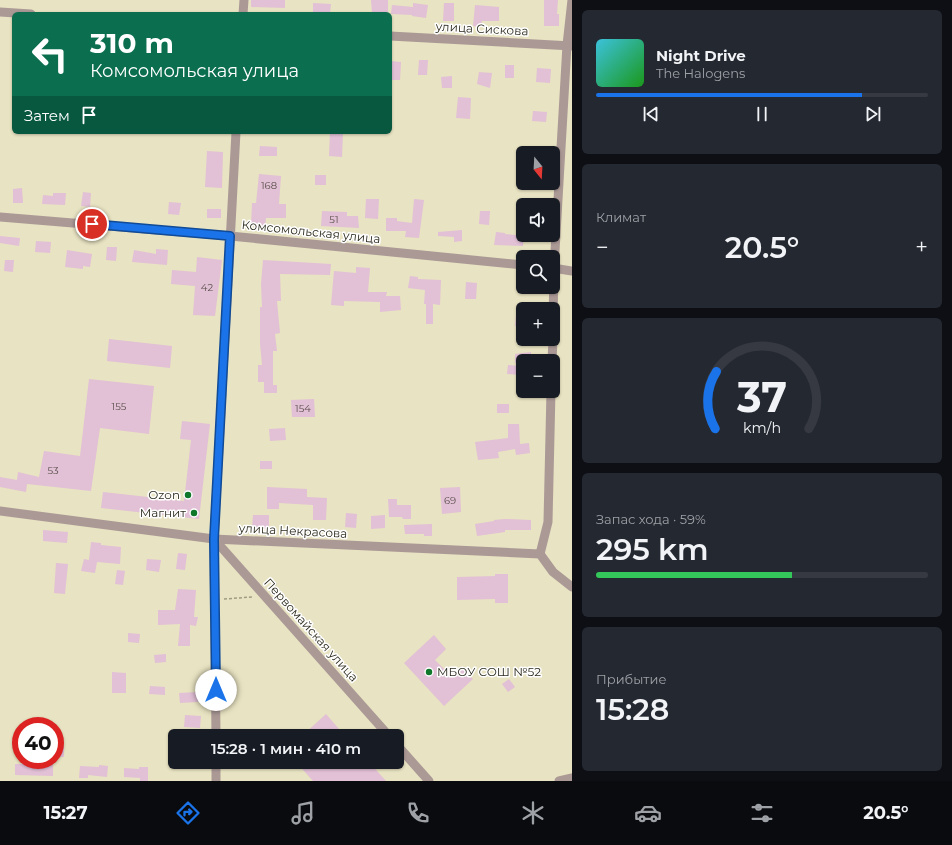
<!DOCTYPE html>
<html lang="ru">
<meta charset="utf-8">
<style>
:root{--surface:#171b24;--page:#242831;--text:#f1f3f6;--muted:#9ea1a6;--line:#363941;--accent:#1a73e8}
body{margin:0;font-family:Montserrat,sans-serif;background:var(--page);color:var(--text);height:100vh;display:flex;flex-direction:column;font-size:15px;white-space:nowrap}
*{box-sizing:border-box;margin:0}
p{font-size:13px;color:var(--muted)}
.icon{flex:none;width:22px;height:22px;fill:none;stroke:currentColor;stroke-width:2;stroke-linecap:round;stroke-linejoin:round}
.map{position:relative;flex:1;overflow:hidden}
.details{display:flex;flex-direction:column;gap:10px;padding:10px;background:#0d0f14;width:380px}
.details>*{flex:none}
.guide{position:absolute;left:12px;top:12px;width:380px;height:122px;border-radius:6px;box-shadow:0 1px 3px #0004;background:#0b6e4f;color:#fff;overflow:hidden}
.needle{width:26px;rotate:162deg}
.fabs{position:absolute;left:516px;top:146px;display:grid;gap:8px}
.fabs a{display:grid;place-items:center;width:44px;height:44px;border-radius:6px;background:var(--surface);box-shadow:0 1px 3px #0004;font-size:20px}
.speed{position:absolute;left:12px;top:717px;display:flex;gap:8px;font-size:20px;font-weight:700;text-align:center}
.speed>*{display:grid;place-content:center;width:52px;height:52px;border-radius:50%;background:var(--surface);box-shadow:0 1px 3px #0004;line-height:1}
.speed .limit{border:6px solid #d22;background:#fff;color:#111}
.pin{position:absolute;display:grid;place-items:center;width:34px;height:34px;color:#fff;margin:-17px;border:2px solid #fff;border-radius:50%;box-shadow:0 1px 4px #0007}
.me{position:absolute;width:44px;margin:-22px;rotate:0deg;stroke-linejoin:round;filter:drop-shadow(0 0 3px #0008)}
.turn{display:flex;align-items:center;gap:14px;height:84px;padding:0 12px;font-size:18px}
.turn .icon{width:52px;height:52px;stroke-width:2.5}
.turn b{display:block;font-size:28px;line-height:34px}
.then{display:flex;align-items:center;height:38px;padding:0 12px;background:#0003;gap:8px;font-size:15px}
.big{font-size:30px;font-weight:600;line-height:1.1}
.details .card{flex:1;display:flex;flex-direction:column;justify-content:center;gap:6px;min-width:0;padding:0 14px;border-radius:6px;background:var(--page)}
.details .dial{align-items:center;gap:0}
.dial svg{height:104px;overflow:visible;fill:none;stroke:var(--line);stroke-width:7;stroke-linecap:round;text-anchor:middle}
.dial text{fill:var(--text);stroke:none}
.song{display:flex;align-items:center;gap:12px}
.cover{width:48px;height:48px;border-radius:6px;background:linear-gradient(135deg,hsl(190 70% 55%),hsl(120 70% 35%))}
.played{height:4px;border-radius:2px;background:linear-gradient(90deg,var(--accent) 80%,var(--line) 80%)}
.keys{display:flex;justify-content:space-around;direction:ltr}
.heat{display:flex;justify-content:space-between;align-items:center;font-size:22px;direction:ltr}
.charge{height:6px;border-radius:3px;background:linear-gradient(90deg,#34c759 59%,var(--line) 0)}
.trip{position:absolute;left:168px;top:729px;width:236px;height:40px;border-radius:6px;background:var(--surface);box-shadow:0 1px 3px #0004;font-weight:600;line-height:40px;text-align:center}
.tabs{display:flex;height:64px;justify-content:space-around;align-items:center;background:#090b0e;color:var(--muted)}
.tabs .icon{width:28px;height:28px}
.tabs .active{color:var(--accent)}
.tabs b{font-size:18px;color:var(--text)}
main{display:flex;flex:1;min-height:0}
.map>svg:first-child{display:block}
.building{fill:#e2c0d6}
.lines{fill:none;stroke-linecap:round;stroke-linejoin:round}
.path{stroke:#9f9c82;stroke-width:1.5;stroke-dasharray:3 2;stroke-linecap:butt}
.minor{stroke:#ab9996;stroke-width:9}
.route-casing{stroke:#114b97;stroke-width:10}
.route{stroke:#1a73e8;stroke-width:7}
.poi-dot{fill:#0f782b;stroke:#fff;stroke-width:1.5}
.labels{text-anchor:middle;stroke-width:3;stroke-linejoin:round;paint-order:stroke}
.number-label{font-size:10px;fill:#5a504b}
.street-label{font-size:12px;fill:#2c2a1d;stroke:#fff}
.poi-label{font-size:12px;fill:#2c2a1d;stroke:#fff;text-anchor:end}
</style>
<main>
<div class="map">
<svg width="572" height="781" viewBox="0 0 572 781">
<rect width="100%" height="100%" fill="#e8e3c2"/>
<g class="building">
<path d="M251,0H285V8L251,7Z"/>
<path d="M371,0H388V12L372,13Z"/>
<path d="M544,0H558L557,14H559V26H544Z"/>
<path d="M313,3L331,4L330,13L313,12Z"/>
<path d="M413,3L428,5L426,18L412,16V15L391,14L392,5L413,7Z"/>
<path d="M444,3H454V21H443Z"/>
<path d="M475,5L499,7V21H482L481,27L473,26Z"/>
<path d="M419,60H428L427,75H418Z"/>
<path d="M390,61L401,62L400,80H390Z"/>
<rect x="505" y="65" width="9" height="13"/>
<path d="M537,68L551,69L550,83L536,82Z"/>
<path d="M479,72L492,73L490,88L477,84Z"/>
<path d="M452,76V88H442L441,77Z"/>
<path d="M458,97L471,98L470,119L456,118Z"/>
<path d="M533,111L547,112L546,122L532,121Z"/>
<path d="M330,132H343L342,157L329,156Z"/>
<path d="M260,146L277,147V156H259Z"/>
<path d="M207,151L223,152L222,188L205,187Z"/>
<path d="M259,174L281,176L279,204H286V218H266L265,227L251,226L252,203H256Z"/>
<rect x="315" y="175" width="11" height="10"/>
<path d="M22,188L23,203H13V189Z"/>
<path d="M83,192L91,193L90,207L81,206Z"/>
<path d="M53,193H66L65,205L42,204L43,195L53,196Z"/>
<path d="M366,199H379L378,219L365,218Z"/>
<path d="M414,199L424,200L419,238L405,237L406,231H386V218H397V221L412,223Z"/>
<path d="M169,202L181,203L179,215L168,214Z"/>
<rect x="207" y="209" width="14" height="9"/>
<path d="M322,211L347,212V216H358L359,228L321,226Z"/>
<path d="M480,211H490L489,225L479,224Z"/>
<path d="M462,230V241L454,242V237L438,236V232Z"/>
<path d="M496,232L505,233V234L524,236L523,246L494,245Z"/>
<path d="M0,236L20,238L19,246L0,243Z"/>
<path d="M36,241L51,242L50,253L35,252Z"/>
<path d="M107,247H117L116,261L106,260Z"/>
<path d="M156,249L168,250L167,265L132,262L134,250L156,254Z"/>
<path d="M67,250L92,254L90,267L83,266V269L65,267Z"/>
<path d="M197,257L222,260L215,316L193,315L195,286L171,284L172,270L196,272Z"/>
<path d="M5,260H14L13,272L4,271Z"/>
<path d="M263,260L331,264L330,275L280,274L281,301H277L280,333L275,334L277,351H273V385H277V393H264V382H258V365H262L260,344V307H262L261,284Z"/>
<path d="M356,267L370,268L368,292H387L386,296H400L401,310L380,312V302L344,301V306L331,305L334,271L356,273Z"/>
<path d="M410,276L418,277V279L441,280L440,305L433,304V324H426V304H424L425,290L408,288Z"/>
<path d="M466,282L477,283L476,299H465Z"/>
<path d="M517,304H523V326H515Z"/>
<path d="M109,339L172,346L170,368L107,361Z"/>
<path d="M531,352V361H523V362L515,363V354Z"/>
<path d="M508,365L521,366L520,375L507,374Z"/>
<path d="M89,379L154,386L149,434L100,428L91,491L27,484L26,492L0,487V477L17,480L18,472L39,477L44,451L80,456Z"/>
<path d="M314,399L315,417H292L291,400Z"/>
<rect x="497" y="404" width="12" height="9"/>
<path d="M182,421L210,424L199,519L101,508L103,492L184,501L191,440L180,439Z"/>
<path d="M508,424H519L520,444L529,443L530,453L516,455L515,449L498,452L499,458L478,460L475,442L508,438Z"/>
<path d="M285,428L286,440L270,441L269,429Z"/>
<rect x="260" y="461" width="12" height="8"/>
<path d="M267,487L307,489V497L327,498L326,520H313V505L279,503V509H267Z"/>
<path d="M460,487L461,512L442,514L440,488Z"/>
<path d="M388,499H397V505H411V519H403L402,517H389Z"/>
<path d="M346,513L357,514L356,528L345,527Z"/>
<path d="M253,515H269V529L252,528Z"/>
<path d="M385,515V528L371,529V516Z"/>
<path d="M505,519L531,520V530H505V532L477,536L475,524L494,521V520Z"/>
<path d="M432,524V536H424V534H405L404,525Z"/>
<path d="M43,530L68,532L67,543L43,541Z"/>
<path d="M91,542L101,543V545L121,547L120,564L97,562L95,573L81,571L84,559L89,560Z"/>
<path d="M178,553L187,554L185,570L176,569Z"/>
<path d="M147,559L161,560L159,572L146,570Z"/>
<path d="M56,563L68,564L65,594L54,593Z"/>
<path d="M117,570L125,571L123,585L115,584Z"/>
<path d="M495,574H508V603H495V599L457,600V577L495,576Z"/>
<path d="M178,589L196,590L194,617H198L196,626L190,625V646H178L180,624L158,625V610H175Z"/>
<path d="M128,633L140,634L139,643L128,642Z"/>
<path d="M434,635L446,649L435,660L451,676L461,667L473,679L444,706L404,663Z"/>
<path d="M166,654V662L155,663L154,655Z"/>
<path d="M112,672L126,673V693H112Z"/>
<path d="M509,679L515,687L508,692L502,684Z"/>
<path d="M150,686L165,687V695L149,694Z"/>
<path d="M198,692V702L180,703L179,693Z"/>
<path d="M326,714L345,736H302Z"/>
<path d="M185,715L201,716L200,728L184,727Z"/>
<rect x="55" y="746" width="9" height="11"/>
<path d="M296,762H369L386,781H313Z"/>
<path d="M15,764H53V776L15,775Z"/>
<path d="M99,765L108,766L107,777L88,775V778H79L80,766L99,767Z"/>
<path d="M139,767H148V781H140V778L124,777V768L139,769Z"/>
</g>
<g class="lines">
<g class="path">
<path d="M271,589L277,583"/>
<path d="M224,599L252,597"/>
</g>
<g class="minor">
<path d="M0,12L31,14"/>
<path d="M243,14L244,0"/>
<path d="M390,36L572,46"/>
<path d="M0,217L230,236L523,265"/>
<path d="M553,268L572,271"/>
<path d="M553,323L554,268L567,45L572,0"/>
<path d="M552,361L553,339"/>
<path d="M0,511L214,539L540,554L553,572L572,587"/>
<path d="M214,539L389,736"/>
<path d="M540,554L548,522L551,391"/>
<path d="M216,736L214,539L236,132"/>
<path d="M397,745L429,781"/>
<path d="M216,762V781"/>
<path d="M559,781L572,778"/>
</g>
</g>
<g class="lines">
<g class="route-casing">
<path id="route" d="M92,224L230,236L214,539L216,690"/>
</g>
<use href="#route" class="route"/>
</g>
<g class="poi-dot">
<circle cx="188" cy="495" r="4"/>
<circle cx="194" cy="513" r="4"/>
<circle cx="429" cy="672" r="4"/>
</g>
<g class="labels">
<g class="number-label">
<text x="269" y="189">168</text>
<text x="334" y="223">51</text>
<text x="207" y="291">42</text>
<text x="119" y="410">155</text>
<text x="303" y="412">154</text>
<text x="53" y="474">53</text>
<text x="450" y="504">69</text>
</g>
<g class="street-label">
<text transform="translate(482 29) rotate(3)" y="4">улица Сискова</text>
<text transform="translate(311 232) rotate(6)" y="4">Комсомольская улица</text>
<text transform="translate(293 531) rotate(3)" y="4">улица Некрасова</text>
<text transform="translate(311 630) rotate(48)" y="4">Первомайская улица</text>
</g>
<g class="poi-label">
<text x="180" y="499">Ozon</text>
<text x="186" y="517">Магнит</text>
<text x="437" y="676" text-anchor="start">МБОУ СОШ №52</text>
</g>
</g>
</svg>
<div class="fabs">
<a><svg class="needle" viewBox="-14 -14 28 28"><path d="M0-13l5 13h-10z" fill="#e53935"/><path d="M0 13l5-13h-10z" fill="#9ea1a6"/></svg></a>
<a><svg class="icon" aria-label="sound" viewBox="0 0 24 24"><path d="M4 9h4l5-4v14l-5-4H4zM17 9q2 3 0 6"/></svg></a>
<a><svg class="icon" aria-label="search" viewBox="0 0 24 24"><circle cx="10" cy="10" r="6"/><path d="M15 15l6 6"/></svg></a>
<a>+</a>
<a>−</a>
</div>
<div class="speed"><div class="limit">40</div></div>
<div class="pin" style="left:92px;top:224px;background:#d93025"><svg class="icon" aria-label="arrive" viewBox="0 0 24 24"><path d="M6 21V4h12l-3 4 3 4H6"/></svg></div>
<svg class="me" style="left:216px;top:690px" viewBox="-20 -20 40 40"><circle r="19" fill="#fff"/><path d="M0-13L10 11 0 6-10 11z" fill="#1a73e8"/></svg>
<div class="trip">15:28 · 1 мин · 410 m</div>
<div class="guide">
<div class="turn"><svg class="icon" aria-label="left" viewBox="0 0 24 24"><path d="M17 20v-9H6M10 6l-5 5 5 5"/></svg><div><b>310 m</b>Комсомольская улица</div></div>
<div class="then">Затем<svg class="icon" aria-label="arrive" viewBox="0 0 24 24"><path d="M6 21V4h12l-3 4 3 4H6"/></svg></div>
</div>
</div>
<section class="details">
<div class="card">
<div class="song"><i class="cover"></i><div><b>Night Drive</b><p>The Halogens</p></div></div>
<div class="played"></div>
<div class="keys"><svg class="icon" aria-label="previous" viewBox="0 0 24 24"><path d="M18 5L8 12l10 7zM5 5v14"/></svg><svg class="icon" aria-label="pause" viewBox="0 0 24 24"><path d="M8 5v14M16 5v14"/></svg><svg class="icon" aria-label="next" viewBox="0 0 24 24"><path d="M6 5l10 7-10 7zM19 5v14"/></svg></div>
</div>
<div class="card"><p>Климат</p>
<div class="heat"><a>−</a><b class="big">20.5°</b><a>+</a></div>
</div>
<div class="card dial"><svg viewBox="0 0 100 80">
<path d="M14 69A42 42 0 1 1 86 69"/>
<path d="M14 69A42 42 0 0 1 15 25" stroke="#1a73e8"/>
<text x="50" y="56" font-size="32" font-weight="700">37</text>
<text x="50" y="72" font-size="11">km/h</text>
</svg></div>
<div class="card"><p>Запас хода · 59%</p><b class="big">295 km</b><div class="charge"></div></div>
<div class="card"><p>Прибытие</p><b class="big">15:28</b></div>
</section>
</main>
<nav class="tabs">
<b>15:27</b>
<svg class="icon active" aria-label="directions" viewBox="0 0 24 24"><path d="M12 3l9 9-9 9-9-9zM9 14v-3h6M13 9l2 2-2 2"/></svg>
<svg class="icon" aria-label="music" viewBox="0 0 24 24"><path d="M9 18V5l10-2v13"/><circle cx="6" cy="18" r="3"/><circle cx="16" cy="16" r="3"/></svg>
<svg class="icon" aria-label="phone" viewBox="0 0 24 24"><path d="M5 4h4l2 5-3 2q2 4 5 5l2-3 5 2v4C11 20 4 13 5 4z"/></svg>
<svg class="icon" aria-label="climate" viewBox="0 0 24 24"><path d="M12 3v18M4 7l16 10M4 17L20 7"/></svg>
<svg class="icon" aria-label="car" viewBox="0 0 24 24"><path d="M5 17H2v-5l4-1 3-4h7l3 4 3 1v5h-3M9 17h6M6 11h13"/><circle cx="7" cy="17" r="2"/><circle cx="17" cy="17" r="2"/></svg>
<svg class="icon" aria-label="filters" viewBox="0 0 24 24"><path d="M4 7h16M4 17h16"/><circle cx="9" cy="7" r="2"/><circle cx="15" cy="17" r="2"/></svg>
<b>20.5°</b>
</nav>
